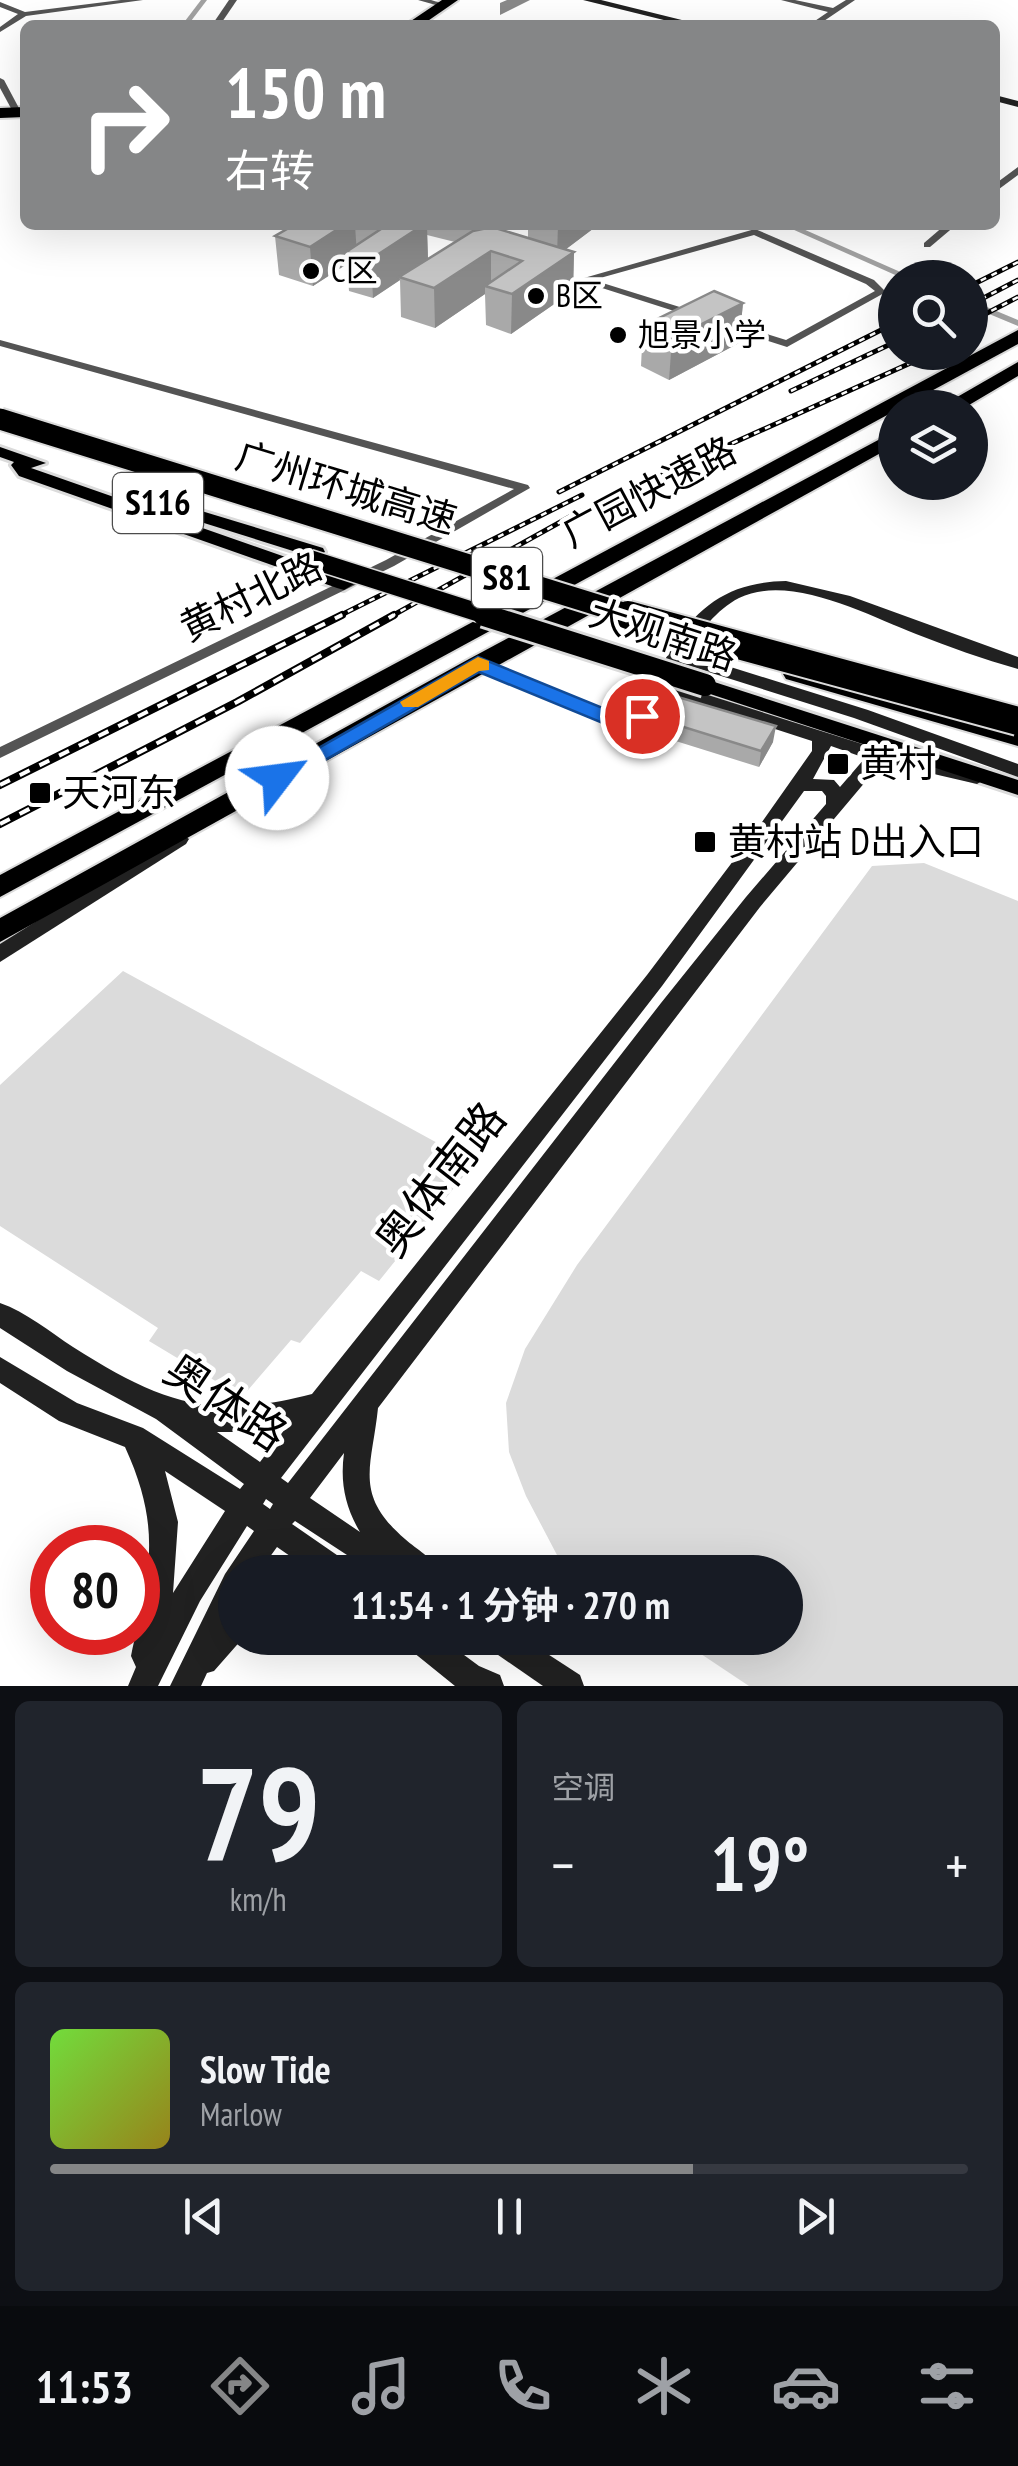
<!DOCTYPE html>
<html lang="zh">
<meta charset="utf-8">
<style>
:root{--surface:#171b24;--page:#20242c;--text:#f1f3f6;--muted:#9ea1a6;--line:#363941;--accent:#858687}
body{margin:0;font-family:"PT Sans Narrow","Noto Sans SC",sans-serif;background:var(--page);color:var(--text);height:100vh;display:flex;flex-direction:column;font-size:38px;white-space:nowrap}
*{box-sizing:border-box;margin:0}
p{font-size:32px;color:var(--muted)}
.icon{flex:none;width:55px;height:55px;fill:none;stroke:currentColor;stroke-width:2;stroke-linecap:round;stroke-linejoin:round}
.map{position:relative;height:1686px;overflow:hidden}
.details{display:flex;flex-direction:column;gap:15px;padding:15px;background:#0d0f14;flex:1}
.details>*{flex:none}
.banner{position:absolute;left:20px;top:20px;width:980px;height:210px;border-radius:15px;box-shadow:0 10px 40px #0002;background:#858687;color:#fff;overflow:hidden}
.buttons{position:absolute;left:878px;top:260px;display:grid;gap:20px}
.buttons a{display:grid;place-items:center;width:110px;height:110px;border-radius:50%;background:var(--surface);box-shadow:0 10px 40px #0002;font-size:50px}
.speed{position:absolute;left:30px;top:1525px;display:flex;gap:20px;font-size:50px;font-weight:700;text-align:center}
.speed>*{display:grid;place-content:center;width:130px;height:130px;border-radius:50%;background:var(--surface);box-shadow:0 10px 40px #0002;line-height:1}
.speed .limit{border:15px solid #d22;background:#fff;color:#111}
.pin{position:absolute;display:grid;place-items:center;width:85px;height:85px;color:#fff;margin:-42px;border:5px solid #fff;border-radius:50%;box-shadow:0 2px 10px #0007}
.me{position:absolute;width:110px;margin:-55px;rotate:60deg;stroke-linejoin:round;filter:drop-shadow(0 0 8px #0008)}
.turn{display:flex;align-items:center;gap:35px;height:210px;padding:0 40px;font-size:45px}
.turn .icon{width:130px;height:130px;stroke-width:2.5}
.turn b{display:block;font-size:70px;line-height:85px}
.big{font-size:75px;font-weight:700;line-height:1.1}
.details .widget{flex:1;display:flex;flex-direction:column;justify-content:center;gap:15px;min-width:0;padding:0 35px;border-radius:15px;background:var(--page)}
.details .dial{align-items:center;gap:0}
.dial b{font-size:130px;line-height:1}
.song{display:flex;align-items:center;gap:30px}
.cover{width:120px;height:120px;border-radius:15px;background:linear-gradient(135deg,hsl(100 70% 55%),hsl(50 70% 35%))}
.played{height:10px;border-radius:5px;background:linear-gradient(90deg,var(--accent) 70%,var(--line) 70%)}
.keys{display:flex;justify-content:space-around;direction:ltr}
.heat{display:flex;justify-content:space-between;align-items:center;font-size:55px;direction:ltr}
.details .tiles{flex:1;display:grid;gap:15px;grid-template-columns:1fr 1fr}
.widget:last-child{grid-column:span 2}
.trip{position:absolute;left:218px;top:1555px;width:585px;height:100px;border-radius:50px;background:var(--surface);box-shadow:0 10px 40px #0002;font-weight:700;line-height:100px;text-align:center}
.tabs{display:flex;height:160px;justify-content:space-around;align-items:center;background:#090b0e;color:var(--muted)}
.tabs .icon{width:70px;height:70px}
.tabs .active{color:var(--accent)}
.tabs b{font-size:45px;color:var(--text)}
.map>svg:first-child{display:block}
.green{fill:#dbdbdb}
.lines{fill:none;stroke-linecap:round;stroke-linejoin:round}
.canal{fill:#a2a2a2;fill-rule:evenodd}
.primary-casing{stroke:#dbdbdb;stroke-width:6}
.highway-casing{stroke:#dbdbdb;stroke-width:4}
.street{fill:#545454;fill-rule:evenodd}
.secondary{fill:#212121;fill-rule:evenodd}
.primary{fill:#000;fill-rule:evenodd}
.highway{fill:#000;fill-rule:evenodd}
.rail-far1-casing{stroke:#000;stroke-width:5}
.rail-casing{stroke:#000;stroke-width:8}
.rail-far1{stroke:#fff;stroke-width:2.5;stroke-dasharray:6;stroke-linecap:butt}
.rail{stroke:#fff;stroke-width:4;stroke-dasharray:11;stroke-linecap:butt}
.primary-bridge-far1-casing{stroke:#dbdbdb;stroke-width:21;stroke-linecap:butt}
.primary-bridge-casing{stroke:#dbdbdb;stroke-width:28;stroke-linecap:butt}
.highway-bridge-far1-casing{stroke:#dbdbdb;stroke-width:25;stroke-linecap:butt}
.highway-bridge-casing{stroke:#dbdbdb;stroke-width:32;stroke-linecap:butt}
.primary-bridge-far1{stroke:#000;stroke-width:18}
.primary-bridge{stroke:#000;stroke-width:22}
.highway-bridge-far1{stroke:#000;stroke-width:21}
.highway-bridge{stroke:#000;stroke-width:28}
.wall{fill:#a9a9a9;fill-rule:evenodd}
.shaded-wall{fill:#898989}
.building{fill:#c4c4c4;stroke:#898989;stroke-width:2.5}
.route{fill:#1a73e8;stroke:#114b97;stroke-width:2.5}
.slow{fill:#f59e0b}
.poi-dot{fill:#000;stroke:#fff;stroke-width:4}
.labels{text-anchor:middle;stroke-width:9;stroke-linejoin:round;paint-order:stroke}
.far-poi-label{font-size:32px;fill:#000;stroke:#fff;text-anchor:start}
.shield{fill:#fff;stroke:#4c4c4c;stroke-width:2.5}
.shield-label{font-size:35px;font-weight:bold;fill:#000}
.street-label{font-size:38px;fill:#000;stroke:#fff}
.poi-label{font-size:38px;fill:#000;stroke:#fff;text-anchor:start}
.near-street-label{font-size:45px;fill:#000;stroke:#fff}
</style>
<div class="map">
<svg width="1018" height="1686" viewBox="0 0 1018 1686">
<rect width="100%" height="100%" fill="#fff"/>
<g class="green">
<path d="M924,863L1018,901V1686H749L677,1638H785V1572H582L557,1555L526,1496L509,1452L506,1403L525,1349L577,1265L872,866Z"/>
<path d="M123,971L474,1163L379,1281L361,1271L300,1343L291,1340L242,1397L149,1341L158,1328L0,1226V1085Z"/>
</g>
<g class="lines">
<g class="canal">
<path d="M201,0H207L188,25H182Z"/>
<path d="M783,225H794L914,278H902Z"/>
<path d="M970,300L1018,320V326L970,306Z"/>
</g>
<g class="primary-casing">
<g id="primary">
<path d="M0,447L46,463L31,468L351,580L354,584L344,590L337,588L19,476L11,465L14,462L0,457Z"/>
<path d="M162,499L323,548L325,552L316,558L309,556L156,508L153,504Z"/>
<path d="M705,679L1018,780V795L698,690L695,685Z"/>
</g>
</g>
<g class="highway-casing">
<g id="highway">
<path d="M442,0H458L422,25H405Z"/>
<path d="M25,107V117L0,118V108Z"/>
<path d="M1018,330V344L0,897V875Z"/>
<path d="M1018,362V376L964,408H938Z"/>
<path d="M895,431V445L0,942V918L469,659Z"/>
<path d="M795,666L1018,729V746L786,679L783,674Z"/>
</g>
</g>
<g class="street">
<path d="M121,0H143L26,16L0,32V27L18,14L0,7V2L25,12Z"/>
<path d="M229,0H237L220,25H212Z"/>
<path d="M418,0H431L447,5L443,7Z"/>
<path d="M781,0H795L833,8L846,0H855L818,25H809L828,12Z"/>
<path d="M0,78L4,80L21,112L20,114L13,112L0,88Z"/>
<path d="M1018,167V175L995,192V184Z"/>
<path d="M945,225H956L930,247H924V243Z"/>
<path d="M755,229L874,280L886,292L787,347L577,280ZM754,235L866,284L875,291L786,340L593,280Z"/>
<path d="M0,340L528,485L530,488L394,566L0,758V747L386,560L514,489L0,346Z"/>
<path d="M478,660L622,719L637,713L660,681L665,680L672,684L647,719L622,728L473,667L471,664Z"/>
</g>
<g class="secondary">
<path d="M583,0H601L702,25H684Z"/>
<path d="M995,95L1018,101V107L995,101Z"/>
<path d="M786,581L850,596L1018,657V669C983,659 949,647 916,634C867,615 790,573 739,598C716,610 700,632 686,653L868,710L1018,764V777L854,718L680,663L674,681L686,688L881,750L984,773L987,778L977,784L882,762L760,907L378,1408C372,1467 353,1494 405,1539C417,1550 433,1557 438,1572H373L295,1521L292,1524L347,1562L351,1572H313L277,1547L259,1572H235V1638H243L214,1671L207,1673L201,1686H170L225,1574L254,1531L247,1526L200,1601L158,1686H128L136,1667L131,1656C149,1573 163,1530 125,1447L59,1421L0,1383V1357L77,1403L143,1428L240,1489L244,1484L156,1419L67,1371L0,1328V1303C26,1312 50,1332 73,1347C160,1402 209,1421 312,1394L647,975L755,832L812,751V741L674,696L659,688L655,678L667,656L642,621L651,616L657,617L675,643C703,600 736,582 786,581ZM831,746L865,758L840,787L834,780L813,779ZM804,791H822L826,796V804L746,897L661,1003L288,1483L281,1478L662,986ZM288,1425L260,1462L217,1432H248ZM344,1453C340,1482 345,1507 360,1532L310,1498ZM165,1471L225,1511L173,1593L178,1522ZM266,1499L273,1504L270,1509L263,1504Z"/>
<path d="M179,832L189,839L186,844L0,962V944Z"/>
<path d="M403,1638H441L479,1666L500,1675L504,1686H455L408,1648Z"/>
<path d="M483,1638H523L580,1675L584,1686H543L488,1648Z"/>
</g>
<use href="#primary" class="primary"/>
<use href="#highway" class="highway"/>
<g class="rail-far1-casing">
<g id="rail-far1">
<path d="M970,286L1018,262"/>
<path d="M970,305L1018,280"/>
<path d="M970,322L1018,297"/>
<path d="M791,391L895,342"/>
<path d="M559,492L895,323"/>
<path d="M337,617L582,495"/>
<path d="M390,617L573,515L935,352"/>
</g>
</g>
<g class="rail-casing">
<g id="rail">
<path d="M0,785L342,615"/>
<path d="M0,824L237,702L394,615"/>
</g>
</g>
<use href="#rail-far1" class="rail-far1"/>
<use href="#rail" class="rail"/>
<g class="primary-bridge-far1-casing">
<path id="primary-bridge-far1" d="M310,559L492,617"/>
</g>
<g class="primary-bridge-casing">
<path id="primary-bridge" d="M484,615L705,685"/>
</g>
<g class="highway-bridge-far1-casing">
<path id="highway-bridge-far1" d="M0,419L636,617"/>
</g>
<g class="highway-bridge-casing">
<path id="highway-bridge" d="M628,615L1018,721"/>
</g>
<use href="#primary-bridge-far1" class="primary-bridge-far1"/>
<use href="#primary-bridge" class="primary-bridge"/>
<use href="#highway-bridge-far1" class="highway-bridge-far1"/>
<use href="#highway-bridge" class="highway-bridge"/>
</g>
<g class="wall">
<path d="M294,225H500V229L528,238V225H598L566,249L574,252L573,291L511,334L486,325L485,294L435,328L401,317L400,280L373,298L349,291L347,264L313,286L279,275L275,236ZM427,235L455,242L428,259Z"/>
<path d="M743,303L739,343L669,380L641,366L643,326Z"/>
<path d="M635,712L773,742L759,767L634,728Z"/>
</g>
<g class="shaded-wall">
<path d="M507,0H530L500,15V3Z"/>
<path d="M344,225H355L357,255L346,252L347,264L313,286L310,247Z"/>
<path d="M423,225H427L428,261L399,277L400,280L373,298L371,259Z"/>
<path d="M480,225H500V229L480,247Z"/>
<path d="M558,225H598L557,256Z"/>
<path d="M491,251V287L485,286V294L435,328L434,288Z"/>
<path d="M574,252L573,291L511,334L512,294Z"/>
<path d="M743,303L739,343L669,380L672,339Z"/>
<path d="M776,726L773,742L759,767L761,751Z"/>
</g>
<g class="building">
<path d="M294,225H344L310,247L275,236Z"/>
<path d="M376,225H423L371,259L346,252L384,227Z"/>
<path d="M492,227L574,252L512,294L485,286L522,261L491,251L434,288L399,277L473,231Z"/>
<path d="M714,291L743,303L672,339L643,326Z"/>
<path d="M661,692L776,726L761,751L635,712L651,706Z"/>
</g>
<path class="route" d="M478,657L622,716L642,710L652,716L649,721L622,731L479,672L285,783H269L266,778Z"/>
<path class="slow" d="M478,657L489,661V670L479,671L418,707H403L400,702Z"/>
<g class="poi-dot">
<circle cx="311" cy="271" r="10"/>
<circle cx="536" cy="296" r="10"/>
<circle cx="618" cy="335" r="10"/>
<rect x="826" y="752" width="24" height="24" rx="5"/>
<rect x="28" y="781" width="24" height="24" rx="5"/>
<rect x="693" y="830" width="24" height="24" rx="5"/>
</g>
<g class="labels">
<g class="far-poi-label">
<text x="331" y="282">C区</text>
<text x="556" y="307">B区</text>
<text x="638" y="346">旭景小学</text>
</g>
<g class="shield">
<rect x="113" y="473" width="90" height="60" rx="8"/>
<rect x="472" y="548" width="70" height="60" rx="8"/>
</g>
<g class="shield-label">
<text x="158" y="515">S116</text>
<text x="507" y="590">S81</text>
</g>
<g class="street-label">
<text transform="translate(346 488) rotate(17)" y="13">广州环城高速</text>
<text transform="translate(649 492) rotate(-28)" y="13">广园快速路</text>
<text transform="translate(251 597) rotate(-26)" y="13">黄村北路</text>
<text transform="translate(663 635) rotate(18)" y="13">大观南路</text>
</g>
<g class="poi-label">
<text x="860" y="777">黄村</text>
<text x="62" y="806">天河东</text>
<text x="728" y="855">黄村站 D出入口</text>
</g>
<g class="near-street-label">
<text transform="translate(440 1179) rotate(-52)" y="16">奥体南路</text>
<text transform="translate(226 1402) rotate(34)" y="16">奥体路</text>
</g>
</g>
</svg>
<div class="buttons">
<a><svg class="icon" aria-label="search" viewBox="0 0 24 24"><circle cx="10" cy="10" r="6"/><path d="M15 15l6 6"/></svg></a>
<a><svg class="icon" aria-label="layers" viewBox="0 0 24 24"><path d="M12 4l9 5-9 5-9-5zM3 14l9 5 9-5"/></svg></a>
</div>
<div class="speed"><div class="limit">80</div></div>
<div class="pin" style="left:642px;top:716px;background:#d93025"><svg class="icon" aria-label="arrive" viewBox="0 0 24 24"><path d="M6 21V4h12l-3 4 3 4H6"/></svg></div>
<svg class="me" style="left:277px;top:778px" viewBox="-20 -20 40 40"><circle r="19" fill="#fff"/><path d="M0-13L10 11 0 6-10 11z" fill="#1a73e8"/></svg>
<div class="trip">11:54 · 1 分钟 · 270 m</div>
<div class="banner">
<div class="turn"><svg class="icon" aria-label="right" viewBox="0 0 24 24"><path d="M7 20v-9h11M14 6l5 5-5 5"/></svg><div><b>150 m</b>右转</div></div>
</div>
</div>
<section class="details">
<div class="tiles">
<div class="widget dial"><b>79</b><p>km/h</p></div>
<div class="widget"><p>空调</p>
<div class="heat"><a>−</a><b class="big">19°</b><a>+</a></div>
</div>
<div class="widget">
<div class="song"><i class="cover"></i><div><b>Slow Tide</b><p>Marlow</p></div></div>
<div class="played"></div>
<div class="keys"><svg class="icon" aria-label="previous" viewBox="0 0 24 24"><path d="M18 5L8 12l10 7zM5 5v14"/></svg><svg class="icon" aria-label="pause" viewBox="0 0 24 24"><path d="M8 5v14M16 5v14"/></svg><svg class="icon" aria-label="next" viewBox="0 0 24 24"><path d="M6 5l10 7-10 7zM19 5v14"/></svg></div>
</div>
</div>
</section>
<nav class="tabs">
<b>11:53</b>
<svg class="icon active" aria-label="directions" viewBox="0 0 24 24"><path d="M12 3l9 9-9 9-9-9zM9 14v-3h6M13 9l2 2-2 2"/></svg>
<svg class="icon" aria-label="music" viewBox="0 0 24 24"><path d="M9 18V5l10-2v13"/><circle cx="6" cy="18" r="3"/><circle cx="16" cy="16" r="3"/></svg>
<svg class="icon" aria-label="phone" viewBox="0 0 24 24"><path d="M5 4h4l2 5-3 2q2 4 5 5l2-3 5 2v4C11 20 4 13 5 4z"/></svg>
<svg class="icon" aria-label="climate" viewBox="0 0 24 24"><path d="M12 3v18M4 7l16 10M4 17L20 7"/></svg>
<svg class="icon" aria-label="car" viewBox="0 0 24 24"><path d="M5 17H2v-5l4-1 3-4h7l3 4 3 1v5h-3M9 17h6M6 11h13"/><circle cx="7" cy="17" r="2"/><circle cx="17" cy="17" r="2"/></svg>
<svg class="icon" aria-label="filters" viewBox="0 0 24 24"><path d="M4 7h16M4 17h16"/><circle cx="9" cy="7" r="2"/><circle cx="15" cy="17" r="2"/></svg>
</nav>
